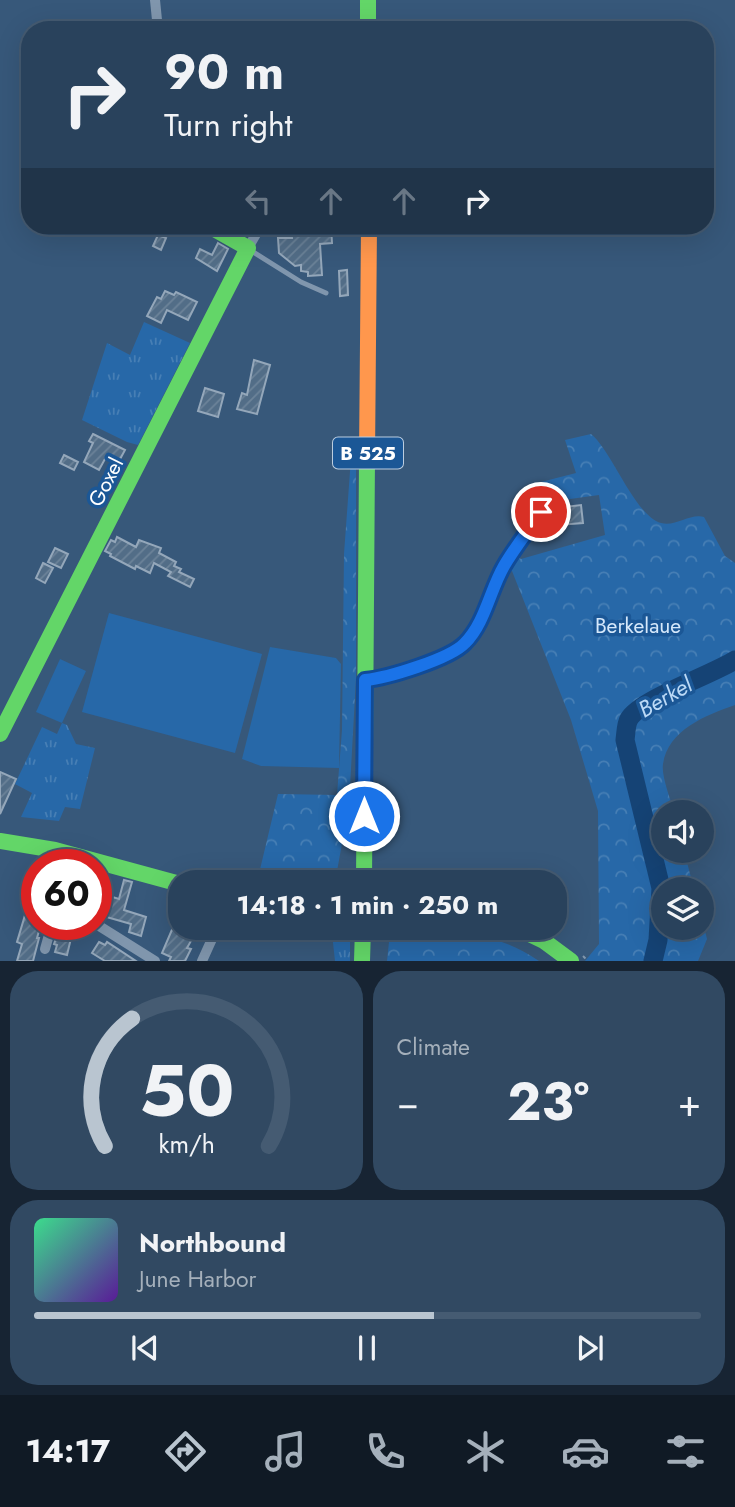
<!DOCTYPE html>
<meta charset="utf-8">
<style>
:root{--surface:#29425c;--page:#314962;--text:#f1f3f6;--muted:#a5b0bb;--line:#455b72;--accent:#b9c5d0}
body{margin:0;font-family:Jost,sans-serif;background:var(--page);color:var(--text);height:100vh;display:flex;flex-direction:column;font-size:26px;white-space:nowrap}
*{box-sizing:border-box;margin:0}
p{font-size:23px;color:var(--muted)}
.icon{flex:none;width:38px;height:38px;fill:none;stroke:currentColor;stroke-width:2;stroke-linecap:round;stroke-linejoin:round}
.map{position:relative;height:961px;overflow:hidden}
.panel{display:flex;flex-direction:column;gap:10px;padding:10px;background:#172433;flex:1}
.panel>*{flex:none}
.banner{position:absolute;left:21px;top:21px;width:693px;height:214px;border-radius:28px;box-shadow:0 7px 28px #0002,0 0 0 2px var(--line);background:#29425c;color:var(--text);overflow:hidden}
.tools{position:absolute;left:651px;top:800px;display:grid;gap:14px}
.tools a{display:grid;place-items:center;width:63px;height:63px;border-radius:50%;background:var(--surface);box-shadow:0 7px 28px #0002,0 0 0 2px var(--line);font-size:35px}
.speed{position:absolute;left:21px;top:849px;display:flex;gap:14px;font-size:35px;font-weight:700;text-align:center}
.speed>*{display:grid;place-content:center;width:91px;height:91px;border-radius:50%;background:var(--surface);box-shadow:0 7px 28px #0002,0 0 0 2px var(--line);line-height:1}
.speed .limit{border:10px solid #d22;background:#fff;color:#111}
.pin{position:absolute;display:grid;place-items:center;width:60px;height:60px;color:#fff;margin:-30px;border:4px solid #fff;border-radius:50%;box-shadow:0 2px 7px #0007}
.me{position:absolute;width:77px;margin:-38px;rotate:0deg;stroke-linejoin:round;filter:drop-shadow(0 0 5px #0008)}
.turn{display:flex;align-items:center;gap:24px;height:147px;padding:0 28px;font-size:32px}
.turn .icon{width:91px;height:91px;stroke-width:2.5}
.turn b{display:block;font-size:49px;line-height:60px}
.lanes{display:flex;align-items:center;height:66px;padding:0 28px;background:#0003;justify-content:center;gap:35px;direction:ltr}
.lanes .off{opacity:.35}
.big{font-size:52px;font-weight:700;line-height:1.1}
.panel .widget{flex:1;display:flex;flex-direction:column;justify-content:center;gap:10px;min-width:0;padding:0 24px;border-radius:28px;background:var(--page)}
.panel .dial{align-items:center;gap:0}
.dial svg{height:182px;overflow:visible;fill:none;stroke:var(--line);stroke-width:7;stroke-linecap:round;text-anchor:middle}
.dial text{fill:var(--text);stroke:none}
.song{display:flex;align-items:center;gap:21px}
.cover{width:84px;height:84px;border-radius:10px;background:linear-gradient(135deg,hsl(150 70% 55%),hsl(270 70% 35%))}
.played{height:7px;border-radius:4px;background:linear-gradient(90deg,var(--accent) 60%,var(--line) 60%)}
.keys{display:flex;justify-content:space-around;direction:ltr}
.heat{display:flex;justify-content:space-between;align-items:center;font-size:38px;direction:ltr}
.panel .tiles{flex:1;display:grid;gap:10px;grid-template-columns:1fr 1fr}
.widget:last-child{grid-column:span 2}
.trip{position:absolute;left:168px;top:870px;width:399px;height:70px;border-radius:28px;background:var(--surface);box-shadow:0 7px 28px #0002,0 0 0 2px var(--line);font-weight:700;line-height:70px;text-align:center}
.dock{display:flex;height:112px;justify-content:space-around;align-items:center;background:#101a25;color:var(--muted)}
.dock .icon{width:49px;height:49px}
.dock .selected{color:var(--accent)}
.dock b{font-size:32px;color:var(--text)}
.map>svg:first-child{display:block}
.grass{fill:url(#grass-tufts)}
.forest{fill:url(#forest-crowns)}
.garden{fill:#2768a8}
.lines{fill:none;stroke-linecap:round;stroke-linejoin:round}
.river{stroke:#154375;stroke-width:19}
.building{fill:url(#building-hatch);stroke:#94a7ba;stroke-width:2}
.path{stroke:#8096ad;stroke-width:2;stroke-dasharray:3.5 5;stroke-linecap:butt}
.lane{stroke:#8096ad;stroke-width:5}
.street{stroke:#8096ad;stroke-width:10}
.fast{stroke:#63d668;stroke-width:16}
.slow{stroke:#ff974d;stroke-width:16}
.route-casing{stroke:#114b97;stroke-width:18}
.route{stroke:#1a73e8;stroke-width:12}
.labels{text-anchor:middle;stroke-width:7;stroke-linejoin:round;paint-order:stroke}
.shield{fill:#1b5796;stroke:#bbcde0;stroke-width:2}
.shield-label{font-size:19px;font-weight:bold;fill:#fff}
.street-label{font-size:21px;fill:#fff;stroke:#1b5796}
.park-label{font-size:21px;fill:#d5e8fb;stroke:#1b5796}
.water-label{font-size:23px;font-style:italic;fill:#bbd9f6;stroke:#1b5796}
</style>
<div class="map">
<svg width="735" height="961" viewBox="0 0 735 961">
<defs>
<pattern id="grass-tufts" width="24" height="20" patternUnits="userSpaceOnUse" patternTransform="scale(1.75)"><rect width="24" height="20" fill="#2768a8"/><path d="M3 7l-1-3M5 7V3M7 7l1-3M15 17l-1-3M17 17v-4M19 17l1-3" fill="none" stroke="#477fb5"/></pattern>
<pattern id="forest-crowns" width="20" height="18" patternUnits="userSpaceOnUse" patternTransform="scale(1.75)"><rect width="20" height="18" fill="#2768a8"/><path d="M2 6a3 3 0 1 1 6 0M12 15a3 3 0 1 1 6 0" fill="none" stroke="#477fb5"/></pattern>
<pattern id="building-hatch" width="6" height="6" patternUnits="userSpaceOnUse" patternTransform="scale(1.75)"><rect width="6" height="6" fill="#526d87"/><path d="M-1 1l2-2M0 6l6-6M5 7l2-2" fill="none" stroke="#6c8399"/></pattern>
</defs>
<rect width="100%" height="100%" fill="#37587a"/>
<g class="grass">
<path d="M144,322L190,343L138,445L127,442L82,420L107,343L130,355Z"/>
<path d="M62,723L67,725L76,744L95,748L80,809L65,807L59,821L21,817L32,793L15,784L42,727L57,734Z"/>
<path d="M323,928H339L340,933L344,942H350V961H335L332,933Z"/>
</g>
<g class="forest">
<path d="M591,434C612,451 635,516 661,523C676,527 690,513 704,517L725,556L735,563V705C706,715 668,730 663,764C661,776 671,800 674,812H663V850L684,851L694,889H663V928H702V919L707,939L698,961H585L599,944L598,811L571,720L512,571L509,572L478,637L463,655L462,651L480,625L514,555L521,559L605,535L599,495L541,503V482L576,473L565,440Z"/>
<path d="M351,458H356V678L349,805L335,882H257L278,794L337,795L342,730L344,554Z"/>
<path d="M427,934C473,935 499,934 539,961H387L389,942L398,936Z"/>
</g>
<g class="garden">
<path d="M109,613L262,654L235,753L82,712Z"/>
<path d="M270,647L336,658L341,664L339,768L261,766L242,759Z"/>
<path d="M60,659L86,671L62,723L36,712Z"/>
</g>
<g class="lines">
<path class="river" d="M653,961L658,940L661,888L625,740C626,733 626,724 629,719C641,699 711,675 735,660"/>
</g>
<g class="building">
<path d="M331,226L332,243L320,244L322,275L308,276V272L301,271V265L295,266L279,253L278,238H292L291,230Z"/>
<path d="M158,235L166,238L161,250L153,246Z"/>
<path d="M218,243L228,249L217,271L196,258L200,249L212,255Z"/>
<path d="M347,270L348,295L340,296L339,271Z"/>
<path d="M165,291L174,295L176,292L197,302L188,320L167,310L161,323L147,316L157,297L161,299Z"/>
<path d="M254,360L270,365L257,414L237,409L242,393L247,395Z"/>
<path d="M205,388L224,394L218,417L198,411Z"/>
<path d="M93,434L125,450L118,463L106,457L99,470L84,462L93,443L89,441Z"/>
<path d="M64,455L78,462L74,470L60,463Z"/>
<path d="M581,505L583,523L558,525L557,508Z"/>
<path d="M117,537L136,547L139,540L161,548L159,553L176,562L174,566L181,569L179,572L194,579L190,587L168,576L171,572L154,563L150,573L136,566L135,569L110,556L111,554L105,551L111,540L115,542Z"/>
<path d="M55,548L68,554L61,568L48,562Z"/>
<path d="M43,563L53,568L45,583L36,578Z"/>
<path d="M0,772L16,779L0,814Z"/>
<path d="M124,880L132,882L124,910L146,917L141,936L129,932L131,924L96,914V892L119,899Z"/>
<path d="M34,885L37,886V924H41L37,938H39L33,961H17L22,944L17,942Z"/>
<path d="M180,911V928H198L187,948L191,949L185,961H169L171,957L162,953Z"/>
<path d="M60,926L73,930L67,955L55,952L57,945L54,944Z"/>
<path d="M99,942L105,945L107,942L136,961H105L92,953Z"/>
</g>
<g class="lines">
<g class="path">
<path d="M340,928L348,940"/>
<path d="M378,941L386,933V928"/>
<path d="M583,956L588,961"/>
</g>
<g class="lane">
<path d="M250,250L301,282L326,293"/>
<path d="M368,680C389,677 449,658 464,644C485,624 490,590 504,566C515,548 529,530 541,512"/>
</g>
<g class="street">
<path d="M155,0L158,30"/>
<path d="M248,248L259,229L268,226"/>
<path d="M96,924L155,961"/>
<path d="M45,949L52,924"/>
<path d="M202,961L217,928"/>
</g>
<g class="fast">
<path d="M368,0V30"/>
<path d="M0,734L248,248L209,226"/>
<path d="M0,841L55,850L180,884"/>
<path d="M364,882L367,458"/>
<path d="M517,928L544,941L571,961"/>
<path d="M362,961L363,928"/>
</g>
<path class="slow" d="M367,458L369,226"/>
</g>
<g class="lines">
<g class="route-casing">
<path id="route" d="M364,816L365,680C387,678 450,659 465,643C485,623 490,590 504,566C515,547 529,530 541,512"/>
</g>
<use href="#route" class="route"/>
</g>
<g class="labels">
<rect class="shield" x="333" y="437.5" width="70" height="31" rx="5"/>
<g class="shield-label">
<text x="368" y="460">B 525</text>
</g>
<g class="street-label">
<text transform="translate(106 482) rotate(-63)" y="7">Goxel</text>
</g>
<g class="park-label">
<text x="638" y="633">Berkelaue</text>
</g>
<g class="water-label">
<text transform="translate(665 697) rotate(-30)" y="8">Berkel</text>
</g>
</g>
</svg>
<div class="tools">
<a><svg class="icon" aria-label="sound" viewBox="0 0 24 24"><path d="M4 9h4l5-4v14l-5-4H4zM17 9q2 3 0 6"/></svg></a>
<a><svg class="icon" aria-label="layers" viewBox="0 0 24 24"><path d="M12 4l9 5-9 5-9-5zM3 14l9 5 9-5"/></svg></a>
</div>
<div class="speed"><div class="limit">60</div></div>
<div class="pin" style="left:541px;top:512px;background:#d93025"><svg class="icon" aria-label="arrive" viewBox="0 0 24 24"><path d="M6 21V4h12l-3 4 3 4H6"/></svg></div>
<svg class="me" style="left:364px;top:816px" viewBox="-20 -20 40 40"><circle r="17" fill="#1a73e8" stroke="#fff" stroke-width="3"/><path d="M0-11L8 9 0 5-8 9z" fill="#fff"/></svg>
<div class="trip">14:18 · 1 min · 250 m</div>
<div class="banner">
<div class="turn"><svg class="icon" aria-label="right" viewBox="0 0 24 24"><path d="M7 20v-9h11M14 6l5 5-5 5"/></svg><div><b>90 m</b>Turn right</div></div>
<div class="lanes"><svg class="icon off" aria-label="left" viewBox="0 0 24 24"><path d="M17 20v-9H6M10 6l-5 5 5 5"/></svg><svg class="icon off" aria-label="ahead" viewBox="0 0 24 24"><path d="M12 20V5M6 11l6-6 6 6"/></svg><svg class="icon off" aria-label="ahead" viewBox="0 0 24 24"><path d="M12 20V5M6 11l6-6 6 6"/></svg><svg class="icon" aria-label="right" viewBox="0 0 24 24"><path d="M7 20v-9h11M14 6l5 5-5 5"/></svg></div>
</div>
</div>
<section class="panel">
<div class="tiles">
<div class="widget dial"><svg viewBox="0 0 100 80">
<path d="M14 69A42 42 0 1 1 86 69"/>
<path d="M14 69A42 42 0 0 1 26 13" stroke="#b9c5d0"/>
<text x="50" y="56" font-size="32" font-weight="700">50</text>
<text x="50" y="72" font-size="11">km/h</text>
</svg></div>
<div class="widget"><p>Climate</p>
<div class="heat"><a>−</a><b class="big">23°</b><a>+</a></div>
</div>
<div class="widget">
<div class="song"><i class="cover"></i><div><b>Northbound</b><p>June Harbor</p></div></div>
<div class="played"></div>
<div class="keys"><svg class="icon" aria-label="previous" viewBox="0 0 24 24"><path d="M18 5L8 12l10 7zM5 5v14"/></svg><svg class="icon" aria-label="pause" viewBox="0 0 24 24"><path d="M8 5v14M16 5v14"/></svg><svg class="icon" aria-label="next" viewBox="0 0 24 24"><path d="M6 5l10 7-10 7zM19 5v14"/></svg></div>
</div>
</div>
</section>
<nav class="dock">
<b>14:17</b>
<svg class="icon selected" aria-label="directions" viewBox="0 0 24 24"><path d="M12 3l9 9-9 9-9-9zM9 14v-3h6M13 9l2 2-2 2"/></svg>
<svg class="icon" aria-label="music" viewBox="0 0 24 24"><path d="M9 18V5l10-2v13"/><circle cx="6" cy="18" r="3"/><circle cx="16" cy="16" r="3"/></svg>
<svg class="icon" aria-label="phone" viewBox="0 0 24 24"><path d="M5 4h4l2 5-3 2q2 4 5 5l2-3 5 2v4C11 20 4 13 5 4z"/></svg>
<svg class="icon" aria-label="climate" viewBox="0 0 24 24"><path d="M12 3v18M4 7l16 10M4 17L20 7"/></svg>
<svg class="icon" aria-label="car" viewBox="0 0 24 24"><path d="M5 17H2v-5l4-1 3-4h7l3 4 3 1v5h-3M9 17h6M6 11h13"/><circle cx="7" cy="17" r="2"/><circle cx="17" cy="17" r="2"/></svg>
<svg class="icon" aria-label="filters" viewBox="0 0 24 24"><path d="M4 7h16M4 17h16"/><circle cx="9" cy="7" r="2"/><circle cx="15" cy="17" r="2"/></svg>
</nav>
